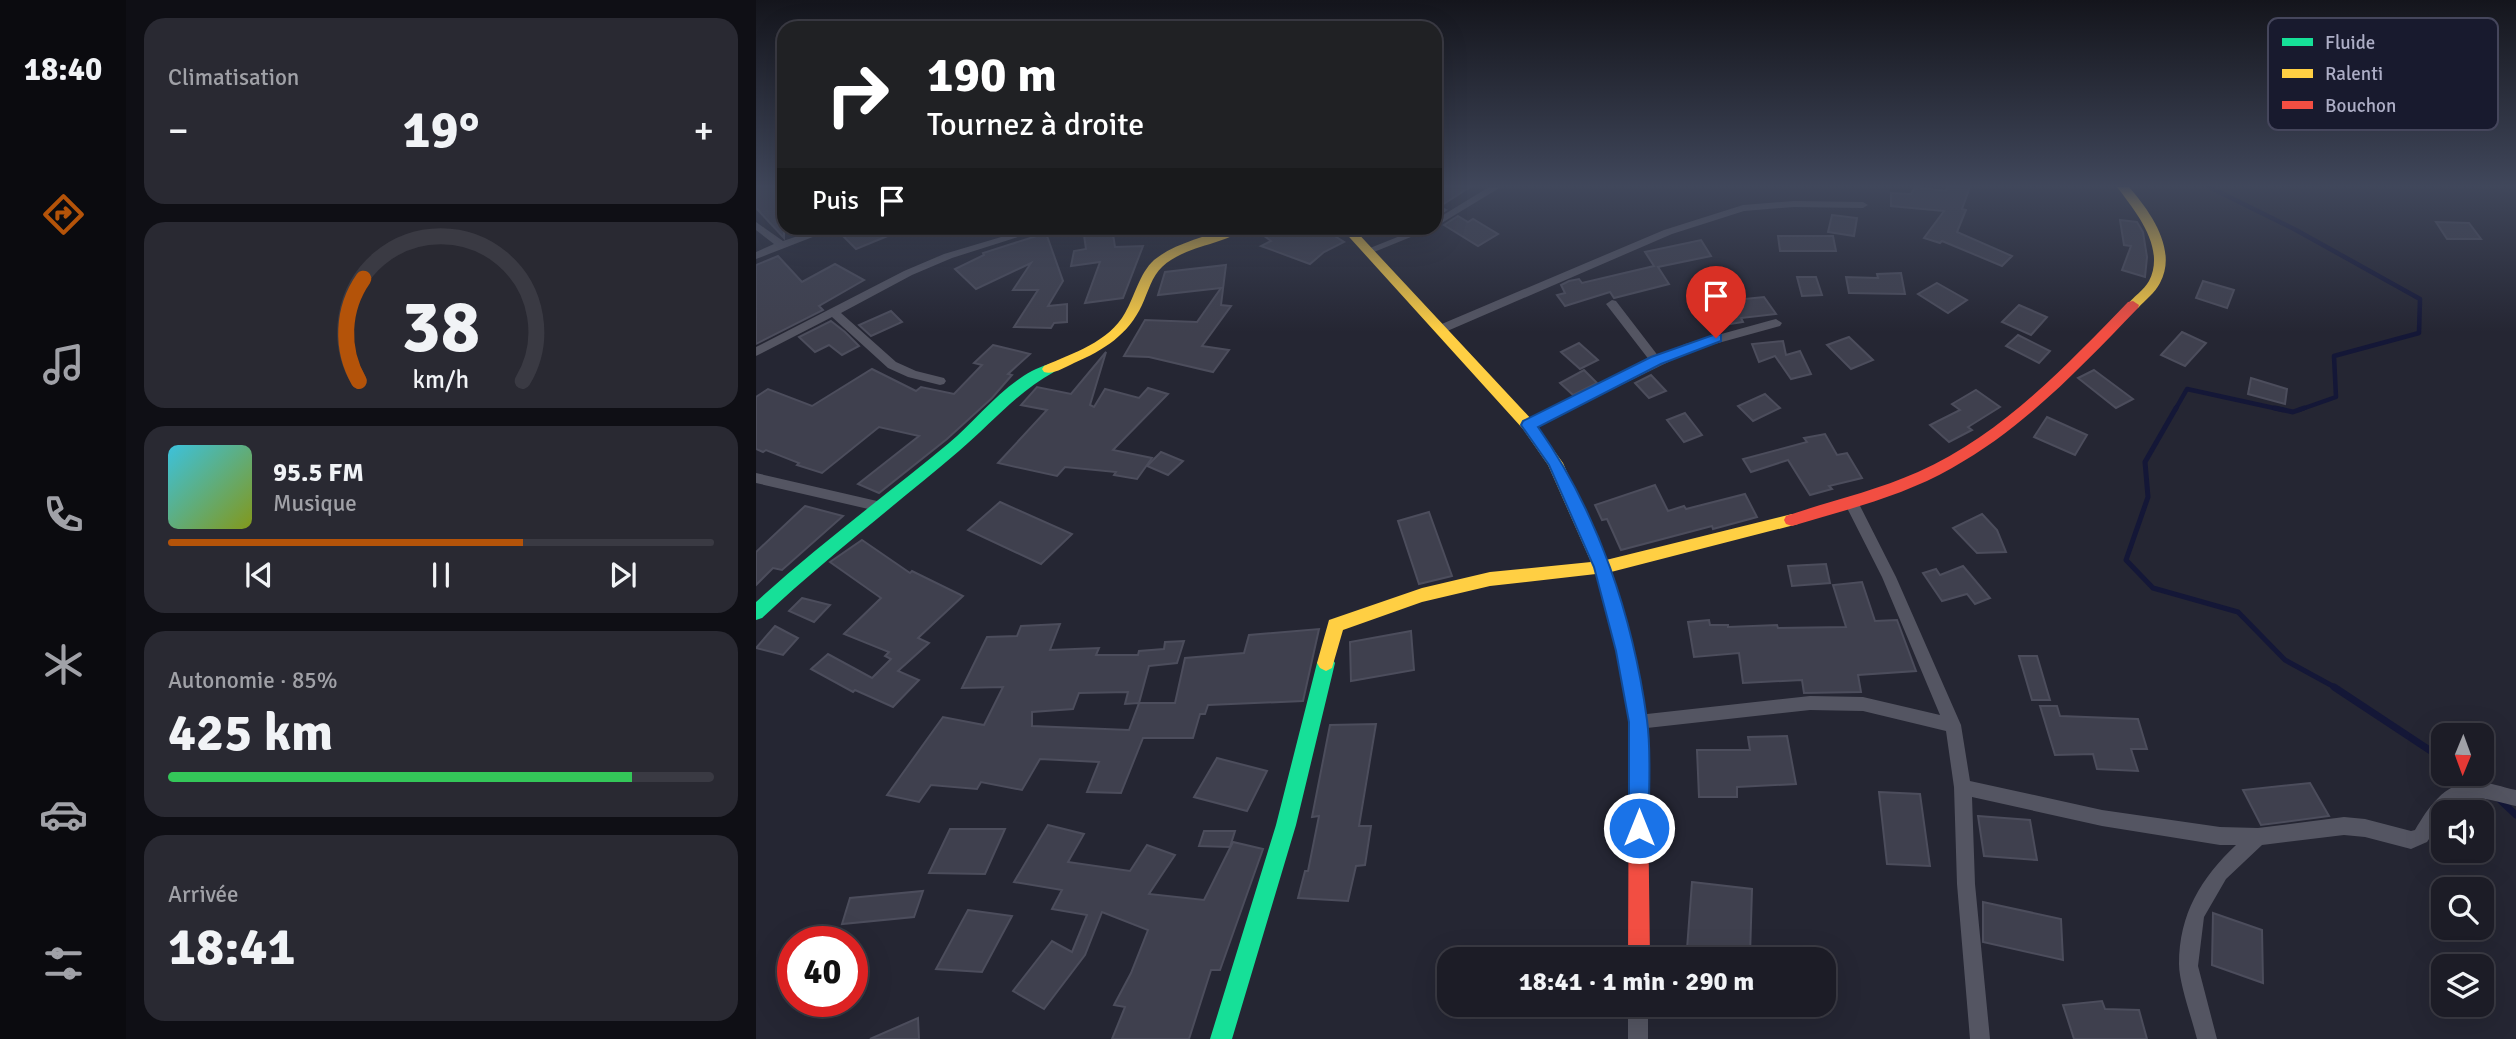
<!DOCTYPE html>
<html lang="fr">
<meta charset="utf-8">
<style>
:root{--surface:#1c1c26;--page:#292932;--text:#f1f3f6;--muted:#a0a1a7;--line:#3a3a43;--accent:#b45309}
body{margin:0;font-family:Signika,sans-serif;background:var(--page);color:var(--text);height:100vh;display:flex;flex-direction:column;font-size:26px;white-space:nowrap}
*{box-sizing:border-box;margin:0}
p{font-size:23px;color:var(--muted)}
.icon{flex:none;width:38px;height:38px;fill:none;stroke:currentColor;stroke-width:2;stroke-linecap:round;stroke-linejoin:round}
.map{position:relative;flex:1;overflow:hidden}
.side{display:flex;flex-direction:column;gap:18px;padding:18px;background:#0f0f15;width:630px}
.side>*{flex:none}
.banner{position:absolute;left:21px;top:21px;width:665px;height:214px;border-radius:21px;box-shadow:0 7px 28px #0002,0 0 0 2px var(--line);background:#202124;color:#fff;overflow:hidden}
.needle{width:46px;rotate:181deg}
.fabs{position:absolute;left:1675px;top:723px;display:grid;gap:14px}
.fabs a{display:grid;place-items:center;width:63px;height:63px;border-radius:14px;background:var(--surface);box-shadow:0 7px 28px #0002,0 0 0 2px var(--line);font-size:35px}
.speed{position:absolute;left:21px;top:926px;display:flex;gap:14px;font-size:35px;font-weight:700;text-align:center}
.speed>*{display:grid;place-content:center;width:91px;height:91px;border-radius:50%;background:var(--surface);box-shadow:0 7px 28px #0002,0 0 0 2px var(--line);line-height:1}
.speed .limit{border:10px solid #d22;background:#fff;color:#111}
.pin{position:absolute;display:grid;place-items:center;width:60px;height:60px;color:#fff;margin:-72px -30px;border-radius:50% 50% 50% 0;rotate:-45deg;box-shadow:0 0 7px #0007}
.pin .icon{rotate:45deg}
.me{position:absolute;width:77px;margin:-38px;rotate:0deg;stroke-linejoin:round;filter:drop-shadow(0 0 5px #0008)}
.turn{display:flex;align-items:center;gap:24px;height:147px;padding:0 35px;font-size:32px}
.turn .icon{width:91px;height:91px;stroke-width:2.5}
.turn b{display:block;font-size:49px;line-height:60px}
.then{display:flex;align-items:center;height:66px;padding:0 35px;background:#0003;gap:14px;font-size:26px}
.big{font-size:52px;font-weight:700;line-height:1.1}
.side .widget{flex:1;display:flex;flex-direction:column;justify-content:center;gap:10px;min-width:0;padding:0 24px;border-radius:21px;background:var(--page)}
.side .dial{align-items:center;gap:0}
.dial svg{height:182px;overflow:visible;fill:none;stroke:var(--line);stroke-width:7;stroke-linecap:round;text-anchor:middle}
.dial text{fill:var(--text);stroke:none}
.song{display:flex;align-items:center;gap:21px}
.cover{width:84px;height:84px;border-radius:10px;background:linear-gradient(135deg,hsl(190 70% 55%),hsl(70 70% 35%))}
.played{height:7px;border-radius:4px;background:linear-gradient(90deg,var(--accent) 65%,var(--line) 65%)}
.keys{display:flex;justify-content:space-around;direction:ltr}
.heat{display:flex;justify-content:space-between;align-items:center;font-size:38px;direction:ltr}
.charge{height:10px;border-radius:5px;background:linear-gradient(90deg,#34c759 85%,var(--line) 0)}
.trip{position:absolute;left:681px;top:947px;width:399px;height:70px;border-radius:21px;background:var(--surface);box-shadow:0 7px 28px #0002,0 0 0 2px var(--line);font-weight:700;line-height:70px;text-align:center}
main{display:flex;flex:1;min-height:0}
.tabs{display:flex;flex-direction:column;width:126px;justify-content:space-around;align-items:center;background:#0b0b0f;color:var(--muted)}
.tabs .icon{width:49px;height:49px}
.tabs .selected{color:var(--accent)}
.tabs b{font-size:32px;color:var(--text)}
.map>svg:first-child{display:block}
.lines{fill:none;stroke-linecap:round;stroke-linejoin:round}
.stream-far2{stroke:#141737;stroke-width:4.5}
.stream-far1{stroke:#141737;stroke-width:5}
.stream{stroke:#141737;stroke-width:7}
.building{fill:#3f404e;stroke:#4c4d5c;stroke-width:2;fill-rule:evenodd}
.street{fill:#545562;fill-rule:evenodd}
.fast{fill:#16e098;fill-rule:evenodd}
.slow{fill:#ffcf43;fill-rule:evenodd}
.jam{fill:#f24e42;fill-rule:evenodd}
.route{fill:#1a73e8;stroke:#114b97;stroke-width:2}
.key{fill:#181a2e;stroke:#45465c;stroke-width:2}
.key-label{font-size:19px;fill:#adaec6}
</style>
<main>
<nav class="tabs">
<b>18:40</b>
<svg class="icon selected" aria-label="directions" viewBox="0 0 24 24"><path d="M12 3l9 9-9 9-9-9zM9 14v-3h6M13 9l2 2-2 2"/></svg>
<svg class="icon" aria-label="music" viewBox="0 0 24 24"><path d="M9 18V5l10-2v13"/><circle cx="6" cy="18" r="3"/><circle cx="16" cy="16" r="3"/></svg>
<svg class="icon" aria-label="phone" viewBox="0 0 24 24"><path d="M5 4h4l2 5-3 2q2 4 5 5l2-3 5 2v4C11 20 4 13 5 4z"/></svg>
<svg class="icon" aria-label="climate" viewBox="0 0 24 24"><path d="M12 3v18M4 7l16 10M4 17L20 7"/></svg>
<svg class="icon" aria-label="car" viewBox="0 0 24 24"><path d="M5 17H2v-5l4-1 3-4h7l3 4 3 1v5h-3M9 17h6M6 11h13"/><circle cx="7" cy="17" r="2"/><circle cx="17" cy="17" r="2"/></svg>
<svg class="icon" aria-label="filters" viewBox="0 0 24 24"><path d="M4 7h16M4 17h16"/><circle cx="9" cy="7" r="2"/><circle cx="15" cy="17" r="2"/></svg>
</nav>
<section class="side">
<div class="widget"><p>Climatisation</p>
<div class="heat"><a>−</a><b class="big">19°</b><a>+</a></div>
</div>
<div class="widget dial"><svg viewBox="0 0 100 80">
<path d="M14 69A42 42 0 1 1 86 69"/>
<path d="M14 69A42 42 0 0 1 16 24" stroke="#b45309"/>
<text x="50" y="56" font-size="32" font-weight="700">38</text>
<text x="50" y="72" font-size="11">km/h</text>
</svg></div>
<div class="widget">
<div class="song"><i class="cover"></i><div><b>95.5 FM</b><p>Musique</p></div></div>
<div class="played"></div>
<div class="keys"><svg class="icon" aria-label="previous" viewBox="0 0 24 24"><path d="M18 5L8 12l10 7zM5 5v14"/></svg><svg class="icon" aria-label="pause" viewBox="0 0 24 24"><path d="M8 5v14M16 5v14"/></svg><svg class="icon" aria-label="next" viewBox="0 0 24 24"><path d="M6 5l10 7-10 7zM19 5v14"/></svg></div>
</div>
<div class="widget"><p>Autonomie · 85%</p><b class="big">425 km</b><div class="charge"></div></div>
<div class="widget"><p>Arrivée</p><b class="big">18:41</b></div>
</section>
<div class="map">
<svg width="1760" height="1039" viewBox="0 0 1760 1039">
<rect width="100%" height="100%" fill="#252633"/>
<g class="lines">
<g class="stream-far2">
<path d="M1453,187L1540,230L1664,299L1663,333L1578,356L1580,397L1543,410"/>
<path d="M1419,410L1431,389L1527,410"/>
</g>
<g class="stream-far1">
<path d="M1420,408L1389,462L1392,497L1370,560L1397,588L1482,612L1529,660L1582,689"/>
<path d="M1519,408L1537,412L1548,408"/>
</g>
<g class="stream">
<path d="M1578,687L1687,759"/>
<path d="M1709,774L1726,785"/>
<path d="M1742,798L1760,815"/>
</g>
</g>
<g class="building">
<path d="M0,187H28V238L0,208Z"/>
<path d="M679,187H714L683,207L690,210L679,217Z"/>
<path d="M1159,187L1190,191L1191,187H1214L1206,209L1210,210L1201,232L1256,256L1246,266L1186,241L1184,243L1168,238L1188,211L1135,206V193L1155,194Z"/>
<path d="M1076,215L1101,218L1098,236L1072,232Z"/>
<path d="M702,216L712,222L717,219L742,234L722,246L688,225Z"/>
<path d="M1364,220L1381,222L1387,232L1391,257L1389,277L1366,270L1375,246L1368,245Z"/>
<path d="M1680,222L1713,223L1725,239H1691Z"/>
<path d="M83,228H151L100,249L81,230Z"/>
<path d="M327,228H356L359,247L387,246L367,298L329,303L344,262L315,266L318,251L330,249Z"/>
<path d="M497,228H566L588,242L568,252L554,264L505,246L515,241Z"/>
<path d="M290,233L307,281L292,306L311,304V322L298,323L295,328L258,327L282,290H257L275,263L220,289L199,269L228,255L227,253Z"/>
<path d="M1022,236H1077L1080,251H1024Z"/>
<path d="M945,240L955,256L902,267L913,284L858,298L854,292L809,306L801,295L809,293L805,285L813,281L823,279L826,283L898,266L889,252Z"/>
<path d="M22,256L46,282L79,264L108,280L63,306L67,310L0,344V265Z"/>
<path d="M470,265L465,305L475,306L446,346L473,350L457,372L393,357L368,356L389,320L441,322L465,288L402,295L409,272Z"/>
<path d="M1145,273L1149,294L1093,293L1090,277L1122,278L1121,274Z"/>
<path d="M1041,277H1060L1066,295L1046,296Z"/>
<path d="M1447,281L1478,290L1471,308L1440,298Z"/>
<path d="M1181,283L1211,300L1192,313L1162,294Z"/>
<path d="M1008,297L1020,314L985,318L987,322L968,325L957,302Z"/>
<path d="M1263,305L1291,317L1275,335L1246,322Z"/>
<path d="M135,311L146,322L115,336L103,325Z"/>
<path d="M75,321L89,332L103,346L86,355L73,345L59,352L43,337Z"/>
<path d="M1426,332L1450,343L1429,366L1405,355Z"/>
<path d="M1262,335L1294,351L1283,363L1250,346Z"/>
<path d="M1093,337L1117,360L1095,369L1071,345Z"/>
<path d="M1027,341L1030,355L1044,351L1055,374L1035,379L1019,356L1003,362L996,344Z"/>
<path d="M823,343L842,360L824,369L805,352Z"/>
<path d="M237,345L274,354L252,374L256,375L236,398L191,439L123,493L102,484L163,436L123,427L66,473L41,465L43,463L10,450L7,452L0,449V397L12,389L56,406L116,369L160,391L165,387L198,394L226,365L218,363Z"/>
<path d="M350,352L334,405L338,407L349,389L383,398L392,388L412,394L357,450L396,458L381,479L358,475L360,472L309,467L301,476L242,463L291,410L265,405L281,387L315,394Z"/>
<path d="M828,370L841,383L817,395L804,383Z"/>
<path d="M1338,370L1377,399L1360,408L1322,378Z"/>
<path d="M895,375L910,391L893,398L879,383Z"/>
<path d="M1495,378L1531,389L1529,404L1492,394Z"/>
<path d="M1220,390L1244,407L1212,427L1216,430L1193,442L1174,425L1204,410L1196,404Z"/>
<path d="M1009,394L1024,408L997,421L982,406Z"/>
<path d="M929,413L946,435L928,442L911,420Z"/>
<path d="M1291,417L1331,435L1319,455L1278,437Z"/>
<path d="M1069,434L1081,455L1091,453L1106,478L1073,486L1076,489L1054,495L1032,460L995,472L987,459L1051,442L1048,438Z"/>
<path d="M405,452L427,461L412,475L391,466Z"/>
<path d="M899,485L912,511L928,506L930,509L989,494L1001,517L957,529L956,526L865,550L851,519L846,520L839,505Z"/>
<path d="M244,502L316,534L285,564L212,530Z"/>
<path d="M49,506L87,516L26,570L17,568L0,585V552Z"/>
<path d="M673,512L696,576L663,584L642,521Z"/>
<path d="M1226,514L1241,530L1250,552L1221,553L1197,528Z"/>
<path d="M106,540L154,573L156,571L207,596L162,638L173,643L142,671L163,680L137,707L99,690L97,692L55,669L72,654L116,678L135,659L129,656L133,652L88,634L125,598L74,562Z"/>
<path d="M1070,564L1074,583L1036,586L1032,566Z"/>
<path d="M1207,566L1234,598L1219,604L1211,594L1186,601L1167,573L1180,569L1184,575Z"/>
<path d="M1106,582L1119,621L1141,620L1160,671L1102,675L1105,692L1048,693L1046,680L987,683L983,653L938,657L932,622L953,620L954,625H972V627L1021,625L1022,628L1090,627L1077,585Z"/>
<path d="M46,598L74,605L58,622L33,611Z"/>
<path d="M304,624L294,650L343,648L340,655H382L383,651L408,649L409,642L428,641L421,663L393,666L383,703H419L429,658L488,653L493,635L563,629L547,701L452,705L449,714H444L437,738H387L365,793L331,792L343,762L284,759L266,790L225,782L221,789L175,785L163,802L131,795L187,717L228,725L247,687L206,688L231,637L261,636L265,626ZM372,692L369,704L383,703L373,730L276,726V712L317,709L323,693Z"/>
<path d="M19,626L42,638L27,655L0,648Z"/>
<path d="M655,631L658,670L595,681L594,642Z"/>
<path d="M1263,656H1281L1294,700H1276Z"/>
<path d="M1284,706H1301L1304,716L1382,719L1391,749H1375L1382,771L1341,769L1337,754L1299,755Z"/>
<path d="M620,724L603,826H615L609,865L600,866L592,901L542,898L549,871H552L563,816L556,817L574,725Z"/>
<path d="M1031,736L1040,784L981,787V797H943L941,750H994L992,737Z"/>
<path d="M461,758L511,771L491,811L438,797Z"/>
<path d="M1554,783L1573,816L1505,825L1487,790Z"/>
<path d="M1123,792L1164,794L1174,866L1131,864Z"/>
<path d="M1222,816L1274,820L1281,860L1228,856Z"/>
<path d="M292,825L328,834L312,862L374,871L391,845L419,855L393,894L448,900L477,842L507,849L464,970H455L433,1039H356L369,1007L358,1005L375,973L392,930L346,912L329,955L288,1009L257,991L296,941L316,952L331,915L296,909L306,890L258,882Z"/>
<path d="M194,829H249L229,874L173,873Z"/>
<path d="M448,831H479L474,847L443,846Z"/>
<path d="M936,882L996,889L994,956L931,949Z"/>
<path d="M167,891L158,917L86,924L94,898Z"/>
<path d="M1227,902L1305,919L1307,960L1227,942Z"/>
<path d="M212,910L256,916L226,972L180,969Z"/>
<path d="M1457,913L1506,930L1507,983L1456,965Z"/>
<path d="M1346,1001L1349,1009L1383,1010L1391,1039H1318L1307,1005Z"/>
<path d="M162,1018L163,1039H114Z"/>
</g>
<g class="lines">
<g class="street">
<path d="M733,187H745L679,227V220Z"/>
<path d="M1038,201L1107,202L1112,205L1107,208L1038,207L988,211L916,234L689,332H681L679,329L681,326L908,230L987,205Z"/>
<path d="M0,222L27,241L66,228H80L0,259V252L18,244L0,230Z"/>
<path d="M275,228H290L196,258L156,275L85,313L140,362L160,371L188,378L190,381L188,384L184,385L152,377L132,368L76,317L0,356V347L148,271L188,254Z"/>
<path d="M664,228H677L618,252H610L609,250Z"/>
<path d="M856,300L860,301L903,357L929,344L1016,320L1020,319L1026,323L1024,326L937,350L777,428H767L766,425L767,422L894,361L850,304Z"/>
<path d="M0,473L121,501L128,506L121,511L0,483Z"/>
<path d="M1095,497L1100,498L1140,577L1205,725L1214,781L1346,810L1464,827L1502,828L1588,817L1609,819L1655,831L1659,830C1672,808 1688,783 1716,782C1731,781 1746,787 1760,790V806C1744,803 1723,794 1707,800C1699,804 1696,811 1687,812V818L1671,842L1655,849L1609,837L1588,835L1506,845L1470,879L1448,917L1442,966L1461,1039H1441C1436,1019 1423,983 1423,964C1423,914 1445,878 1480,845H1464L1346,826L1216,797L1219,884L1234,1039H1214L1201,884L1198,787L1190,731L1107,711L1054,710L882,729L876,727L874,722L876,717L882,715L1054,696L1107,697L1184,715L1126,577L1088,502Z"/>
<rect x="872" y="1004" width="20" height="35"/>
</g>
<g class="fast">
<path d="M293,364L300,369L298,372C261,392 235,424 203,451C137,507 69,559 6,618L0,620V602C61,546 129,496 193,443C224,417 253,376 293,364Z"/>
<path d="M570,655L576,658L579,663L540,825L476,1039H454L520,825L561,663L564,658Z"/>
</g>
<g class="slow">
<path d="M1361,187H1373C1394,211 1422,250 1404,283C1399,293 1389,300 1382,308L1377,309L1371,305C1377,297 1388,290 1393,281C1410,248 1380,212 1361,187Z"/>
<path d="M473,228H489C469,245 429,245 406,267C396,276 392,292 386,305C372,335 348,350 318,363C309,367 298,375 288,372L286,369L288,366C317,353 353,342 369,313C379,296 383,274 398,260C419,243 449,237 473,228Z"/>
<path d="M585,228H597L777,421L807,463L850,560L1036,514L1042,516L1044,520L1042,524L855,572L857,576L855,581H843L840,574L734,586L666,602L587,630L576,668L570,671L564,668L561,663L573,620L666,588L734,572L835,562L792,465L767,429Z"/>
</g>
<g class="jam">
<path d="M1377,301L1383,305L1382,308C1325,367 1268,428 1196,468C1147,496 1090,510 1036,526L1030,524L1028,520L1030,516C1074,501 1119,491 1162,472C1245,435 1310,366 1372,302Z"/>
<path d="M849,569L855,571L857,576L878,651L891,722L894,959H872L873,722L860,651L841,576L843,571Z"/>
</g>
</g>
<linearGradient id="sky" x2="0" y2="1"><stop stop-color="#14151c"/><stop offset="0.56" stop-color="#40475b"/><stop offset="1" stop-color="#40475b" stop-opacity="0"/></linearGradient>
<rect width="1760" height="332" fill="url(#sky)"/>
<path class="route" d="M960,334L965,335V341L905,364L782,427C842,512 877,617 891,720C896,755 892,793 893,828L890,834L883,837L875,834L873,828V722L860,651L838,567L793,465L765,425L767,421L895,357Z"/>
<rect x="1512" y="18" width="230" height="112" rx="10" class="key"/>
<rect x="1526" y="38" width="31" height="8" fill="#16e098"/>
<rect x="1526" y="69" width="31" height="9" fill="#ffcf43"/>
<rect x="1526" y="101" width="31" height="8" fill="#f24e42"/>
<g class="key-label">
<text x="1569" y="49">Fluide</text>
<text x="1569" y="80">Ralenti</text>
<text x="1569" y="112">Bouchon</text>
</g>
</svg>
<div class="fabs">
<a><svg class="needle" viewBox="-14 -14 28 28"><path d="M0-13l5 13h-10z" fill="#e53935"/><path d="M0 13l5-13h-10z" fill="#a0a1a7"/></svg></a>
<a><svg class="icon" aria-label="sound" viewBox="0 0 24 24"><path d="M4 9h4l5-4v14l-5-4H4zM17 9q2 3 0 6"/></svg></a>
<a><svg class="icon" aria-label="search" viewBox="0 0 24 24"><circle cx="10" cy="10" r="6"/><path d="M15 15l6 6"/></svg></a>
<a><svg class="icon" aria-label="layers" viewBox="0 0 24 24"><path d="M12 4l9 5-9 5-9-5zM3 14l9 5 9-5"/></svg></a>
</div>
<div class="speed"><div class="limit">40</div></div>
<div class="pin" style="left:960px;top:338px;background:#d93025"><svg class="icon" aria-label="arrive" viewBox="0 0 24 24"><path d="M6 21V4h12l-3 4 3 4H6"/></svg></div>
<svg class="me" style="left:883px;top:828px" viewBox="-20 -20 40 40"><circle r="17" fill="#1a73e8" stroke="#fff" stroke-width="3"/><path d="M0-11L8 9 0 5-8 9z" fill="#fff"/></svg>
<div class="trip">18:41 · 1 min · 290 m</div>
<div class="banner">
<div class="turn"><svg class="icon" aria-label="right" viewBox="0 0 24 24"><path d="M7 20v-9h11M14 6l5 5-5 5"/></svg><div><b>190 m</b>Tournez à droite</div></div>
<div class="then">Puis<svg class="icon" aria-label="arrive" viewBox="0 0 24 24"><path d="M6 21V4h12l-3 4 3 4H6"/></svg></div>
</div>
</div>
</main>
